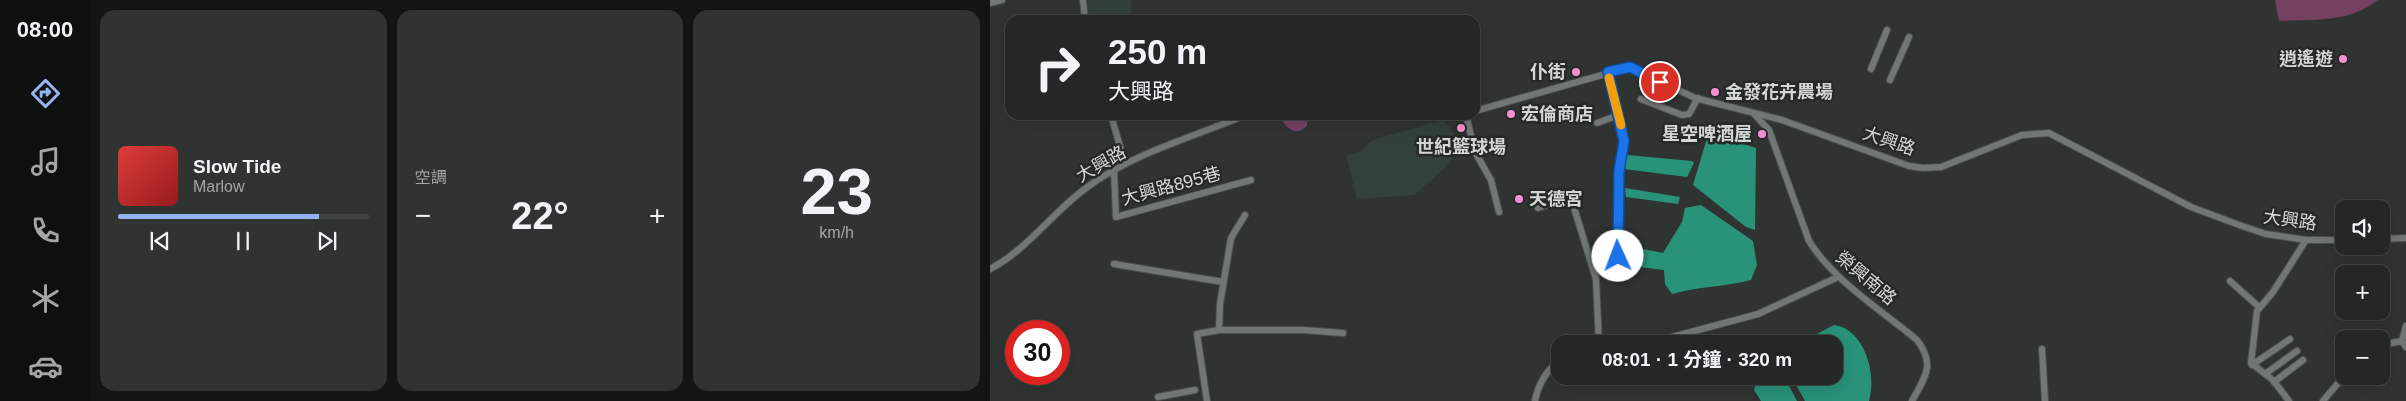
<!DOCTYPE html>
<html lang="zh-TW">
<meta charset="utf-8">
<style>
:root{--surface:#232726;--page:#2f3332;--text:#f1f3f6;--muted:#a3a5a7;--line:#404443;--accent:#95b2f1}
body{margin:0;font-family:Arial,"Noto Sans TC",sans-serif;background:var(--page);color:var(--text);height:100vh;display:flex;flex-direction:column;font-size:19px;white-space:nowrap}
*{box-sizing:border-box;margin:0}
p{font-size:16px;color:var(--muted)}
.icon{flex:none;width:28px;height:28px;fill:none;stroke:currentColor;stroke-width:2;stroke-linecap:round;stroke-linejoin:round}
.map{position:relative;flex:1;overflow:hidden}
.sheet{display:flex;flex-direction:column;gap:10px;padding:10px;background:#131515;width:900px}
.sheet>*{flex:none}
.top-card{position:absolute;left:15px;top:15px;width:475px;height:105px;border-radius:15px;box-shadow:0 5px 20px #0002,0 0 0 1px var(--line);background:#232726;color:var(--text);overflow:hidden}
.fabs{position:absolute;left:1345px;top:200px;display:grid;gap:10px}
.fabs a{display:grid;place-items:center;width:55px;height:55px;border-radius:10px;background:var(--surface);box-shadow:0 5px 20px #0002,0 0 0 1px var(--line);font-size:25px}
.speed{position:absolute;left:15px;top:320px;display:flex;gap:10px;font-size:25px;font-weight:700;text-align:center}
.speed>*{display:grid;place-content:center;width:65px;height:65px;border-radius:50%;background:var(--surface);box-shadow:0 5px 20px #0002,0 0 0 1px var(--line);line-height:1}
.speed .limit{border:8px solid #d22;background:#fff;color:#111}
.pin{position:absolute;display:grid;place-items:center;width:42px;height:42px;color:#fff;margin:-21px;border:2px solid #fff;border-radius:50%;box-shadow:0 1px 5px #0007}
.me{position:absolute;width:55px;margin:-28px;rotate:358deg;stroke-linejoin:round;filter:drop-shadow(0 0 4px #0008)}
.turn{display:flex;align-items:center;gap:18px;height:105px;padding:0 20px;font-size:22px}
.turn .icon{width:65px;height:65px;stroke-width:2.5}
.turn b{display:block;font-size:35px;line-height:42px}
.big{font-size:38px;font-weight:700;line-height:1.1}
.sheet .tile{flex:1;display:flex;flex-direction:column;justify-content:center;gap:8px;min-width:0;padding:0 18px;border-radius:15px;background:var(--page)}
.sheet .dial{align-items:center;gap:0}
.dial b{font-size:65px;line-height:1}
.song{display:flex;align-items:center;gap:15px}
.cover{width:60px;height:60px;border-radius:8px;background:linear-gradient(135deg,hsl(0 70% 55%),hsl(0 70% 35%))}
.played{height:5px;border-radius:2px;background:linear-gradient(90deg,var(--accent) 80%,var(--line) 80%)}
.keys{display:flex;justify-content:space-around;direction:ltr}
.heat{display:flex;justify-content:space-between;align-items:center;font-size:28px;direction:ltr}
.sheet .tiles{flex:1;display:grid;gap:10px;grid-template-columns:repeat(3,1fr)}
.trip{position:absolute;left:561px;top:335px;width:292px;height:50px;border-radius:15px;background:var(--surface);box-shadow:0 5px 20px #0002,0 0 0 1px var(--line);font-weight:700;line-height:50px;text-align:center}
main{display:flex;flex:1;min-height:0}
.tab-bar{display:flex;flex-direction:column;width:90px;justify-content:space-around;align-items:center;background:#0e100f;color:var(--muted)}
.tab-bar .icon{width:35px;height:35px}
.tab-bar .active{color:var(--accent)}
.tab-bar b{font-size:22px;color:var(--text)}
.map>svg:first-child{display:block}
.built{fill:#34403c}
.green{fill:#744161}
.water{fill:#29937a}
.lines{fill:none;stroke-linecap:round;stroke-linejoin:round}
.minor-casing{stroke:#4b504e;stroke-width:8}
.minor{stroke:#717775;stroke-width:6}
.route-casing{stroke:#114b97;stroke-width:12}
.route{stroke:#1a73e8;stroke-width:9}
.slow{stroke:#f59e0b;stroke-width:9}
.poi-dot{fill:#f690d1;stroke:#252a28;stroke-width:2}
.labels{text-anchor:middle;stroke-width:5;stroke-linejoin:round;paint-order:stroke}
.poi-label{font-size:18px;font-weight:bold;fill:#d2d6d4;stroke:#252a28;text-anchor:end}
.street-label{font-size:18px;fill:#d2d6d4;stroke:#252a28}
</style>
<main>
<nav class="tab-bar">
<b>08:00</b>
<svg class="icon active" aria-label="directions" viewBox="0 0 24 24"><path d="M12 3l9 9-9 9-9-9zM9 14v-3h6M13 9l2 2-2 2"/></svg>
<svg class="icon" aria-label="music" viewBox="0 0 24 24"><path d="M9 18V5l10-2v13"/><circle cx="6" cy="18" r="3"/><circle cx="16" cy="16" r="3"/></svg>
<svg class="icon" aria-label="phone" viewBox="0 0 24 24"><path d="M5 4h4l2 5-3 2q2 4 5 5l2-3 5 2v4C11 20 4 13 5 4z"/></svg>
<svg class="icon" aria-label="climate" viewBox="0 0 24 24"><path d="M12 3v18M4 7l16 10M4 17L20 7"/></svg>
<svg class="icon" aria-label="car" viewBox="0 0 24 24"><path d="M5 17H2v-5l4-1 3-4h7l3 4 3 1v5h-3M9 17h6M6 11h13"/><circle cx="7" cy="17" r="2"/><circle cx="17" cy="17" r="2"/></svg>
</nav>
<section class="sheet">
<div class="tiles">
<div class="tile">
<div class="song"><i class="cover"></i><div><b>Slow Tide</b><p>Marlow</p></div></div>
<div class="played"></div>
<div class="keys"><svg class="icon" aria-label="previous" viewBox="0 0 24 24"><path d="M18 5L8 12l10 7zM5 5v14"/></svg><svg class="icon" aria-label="pause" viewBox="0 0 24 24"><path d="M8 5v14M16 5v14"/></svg><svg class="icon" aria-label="next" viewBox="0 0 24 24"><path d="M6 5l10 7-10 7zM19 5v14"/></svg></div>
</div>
<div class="tile"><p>空調</p>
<div class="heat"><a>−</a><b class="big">22°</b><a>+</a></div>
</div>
<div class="tile dial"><b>23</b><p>km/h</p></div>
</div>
</section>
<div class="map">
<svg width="1416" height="401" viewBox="0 0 1416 401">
<rect width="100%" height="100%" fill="#2f3432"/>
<g class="built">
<path d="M98,0H141L140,20H99Z"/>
<path d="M453,120L471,142L456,167L424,195L367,199L356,155L370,152L383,140Z"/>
</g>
<g class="green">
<path d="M1285,0H1388C1359,23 1324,19 1289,21Z"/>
<path d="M289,115H317V126C304,138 295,127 289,115Z"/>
</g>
<g class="water">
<path d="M723,134L766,148L765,230L756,227L703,185L717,138Z"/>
<path d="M637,155L702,161L704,163L697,177L634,169Z"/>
<path d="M635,188L690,197L688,204L636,197Z"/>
<path d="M711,205L763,241L767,265L761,280C735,287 708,286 682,294L675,284L674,270L634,265V245L673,253L692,222L695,208Z"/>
<path d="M844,325C875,329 887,375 879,401H815L801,376H845V344H795L827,334Z"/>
<path d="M774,376H794L807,401H771L764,390L767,380Z"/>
</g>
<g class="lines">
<g class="minor-casing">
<g id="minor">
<path d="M93,0L95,20"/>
<path d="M0,3L12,0"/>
<path d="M881,69L897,30"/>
<path d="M618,72L634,141L629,171L628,256"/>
<path d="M900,80L919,37"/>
<path d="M651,99L692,115L699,114L708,98"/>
<path d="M485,111L640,67L705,98L792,120L919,166L933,168L951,167L1032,135L1059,133L1201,207L1252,226L1276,234L1316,240H1354"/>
<path d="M121,115L135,164"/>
<path d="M459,115L463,117L471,115"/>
<path d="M476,115L485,152L501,180L509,212"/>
<path d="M765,115L779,130L819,241C844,281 891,310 927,340C946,365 935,377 922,401"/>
<path d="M607,123L629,115"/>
<path d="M124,170L126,217L261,180"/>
<path d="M548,208L581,198L606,279L609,344"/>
<path d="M1391,239L1416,238"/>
<path d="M124,264L233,282"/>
<path d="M0,269C37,250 63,212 96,188C143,153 203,137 256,115"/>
<path d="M1240,281L1269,307"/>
<path d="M1416,326L1412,341L1416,347"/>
<path d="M229,330L230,304L241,238L255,215"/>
<path d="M656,344L768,314L848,277"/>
<path d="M1391,345L1412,341"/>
<path d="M1052,349L1055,401"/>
<path d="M1262,365L1300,339"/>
<path d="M1275,374L1307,351"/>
<path d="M1284,382L1313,360"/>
<path d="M168,397L205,390"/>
<path d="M217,401L207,334L229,330H313L353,333"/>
<path d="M545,401C548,385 557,370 570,360"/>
<path d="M1299,401L1283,380L1261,363L1267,311L1283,292L1316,240"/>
<path d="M1333,401L1354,376"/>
</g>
</g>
<use href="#minor" class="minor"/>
</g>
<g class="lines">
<g class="route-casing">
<path id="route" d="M628,256L629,171L634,141L618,72L640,67L670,82"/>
</g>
<use href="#route" class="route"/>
<path class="slow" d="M619,78L631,125"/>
</g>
<g class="poi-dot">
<circle cx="1353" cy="59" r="5"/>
<circle cx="586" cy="72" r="5"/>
<circle cx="725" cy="92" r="5"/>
<circle cx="521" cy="114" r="5"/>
<circle cx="471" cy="128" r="5"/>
<circle cx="772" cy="134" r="5"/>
<circle cx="529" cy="199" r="5"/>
</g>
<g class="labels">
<g class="poi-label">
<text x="1343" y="65">逍遙遊</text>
<text x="576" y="78">仆街</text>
<text x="735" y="98" text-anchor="start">金發花卉農場</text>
<text x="531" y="120" text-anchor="start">宏倫商店</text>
<text x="762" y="140">星空啤酒屋</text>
<text x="471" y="153" text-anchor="middle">世紀籃球場</text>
<text x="539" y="205" text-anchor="start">天德宮</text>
</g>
<g class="street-label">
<text transform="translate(899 141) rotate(19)" y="6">大興路</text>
<text transform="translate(111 164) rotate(-30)" y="6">大興路</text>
<text transform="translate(181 186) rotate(-15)" y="6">大興路895巷</text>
<text transform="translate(1300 220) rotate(8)" y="6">大興路</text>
<text transform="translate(876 278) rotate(40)" y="6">榮興南路</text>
</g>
</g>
</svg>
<div class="fabs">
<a><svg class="icon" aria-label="sound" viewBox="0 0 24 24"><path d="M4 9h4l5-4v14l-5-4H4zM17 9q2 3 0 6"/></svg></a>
<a>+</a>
<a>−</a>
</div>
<div class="speed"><div class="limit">30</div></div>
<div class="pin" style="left:670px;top:82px;background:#d93025"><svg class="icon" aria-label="arrive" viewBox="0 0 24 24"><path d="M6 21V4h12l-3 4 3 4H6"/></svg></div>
<svg class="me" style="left:628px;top:256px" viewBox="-20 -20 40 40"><circle r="19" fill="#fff"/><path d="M0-13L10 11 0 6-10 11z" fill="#1a73e8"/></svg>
<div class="trip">08:01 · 1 分鐘 · 320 m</div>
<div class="top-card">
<div class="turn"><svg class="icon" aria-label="right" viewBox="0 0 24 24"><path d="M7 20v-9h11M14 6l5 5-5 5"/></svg><div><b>250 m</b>大興路</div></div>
</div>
</div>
</main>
